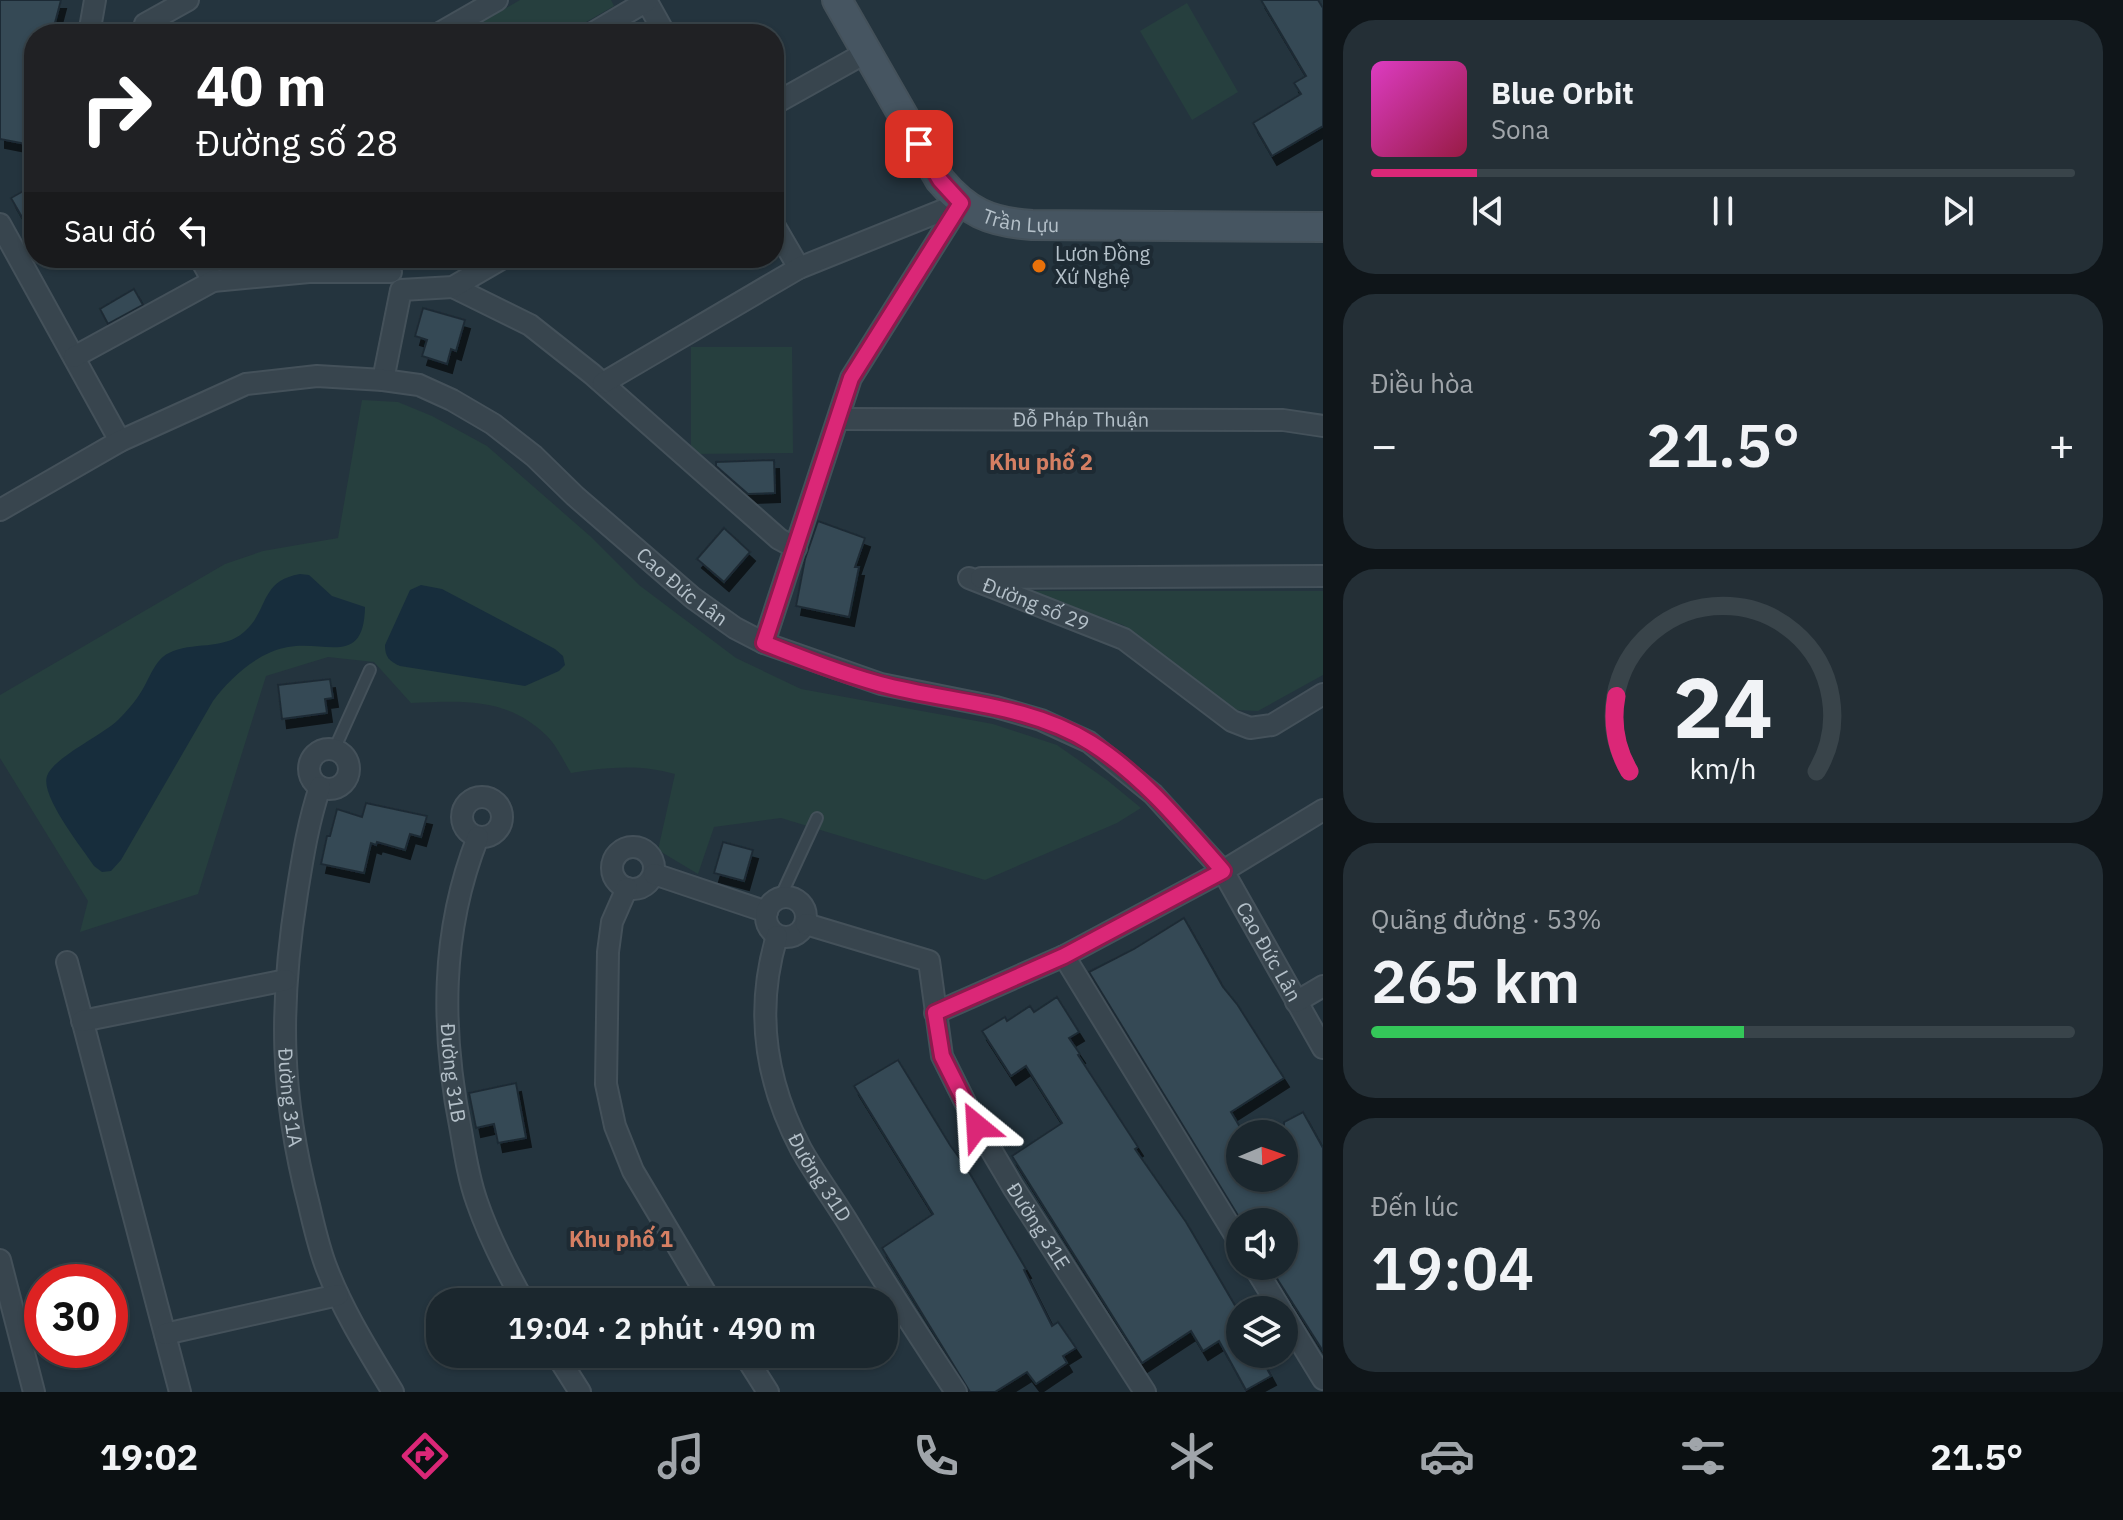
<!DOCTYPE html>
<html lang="vi">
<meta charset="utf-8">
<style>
:root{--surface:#1b272e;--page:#242f36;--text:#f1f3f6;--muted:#a0a5aa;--line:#39444a;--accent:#db2777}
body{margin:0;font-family:"IBM Plex Sans",sans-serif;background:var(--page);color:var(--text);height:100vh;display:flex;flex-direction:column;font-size:30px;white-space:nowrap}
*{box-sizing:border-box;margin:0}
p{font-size:26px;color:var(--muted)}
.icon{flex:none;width:44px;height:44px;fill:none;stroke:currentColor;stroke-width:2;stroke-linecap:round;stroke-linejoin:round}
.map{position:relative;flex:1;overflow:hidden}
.drawer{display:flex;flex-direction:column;gap:20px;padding:20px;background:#0f1519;width:800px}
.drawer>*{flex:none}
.top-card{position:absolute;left:24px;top:24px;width:760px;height:244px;border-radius:32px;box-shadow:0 2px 6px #0004,0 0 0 2px var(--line);background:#202124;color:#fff;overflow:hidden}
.needle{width:52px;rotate:88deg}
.buttons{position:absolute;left:1226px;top:1120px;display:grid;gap:16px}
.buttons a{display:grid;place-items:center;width:72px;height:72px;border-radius:50%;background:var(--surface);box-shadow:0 2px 6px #0004,0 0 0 2px var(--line);font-size:40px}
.speed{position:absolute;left:24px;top:1264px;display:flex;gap:16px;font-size:40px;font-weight:700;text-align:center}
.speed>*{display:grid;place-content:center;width:104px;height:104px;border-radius:50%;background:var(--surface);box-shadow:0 2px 6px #0004,0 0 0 2px var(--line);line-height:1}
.speed .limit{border:12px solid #d22;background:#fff;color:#111}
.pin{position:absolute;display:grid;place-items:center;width:68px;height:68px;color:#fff;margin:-34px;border-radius:16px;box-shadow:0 4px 12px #0006}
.me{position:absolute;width:88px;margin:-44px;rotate:333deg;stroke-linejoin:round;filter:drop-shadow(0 0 6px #0008)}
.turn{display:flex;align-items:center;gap:28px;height:168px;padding:0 40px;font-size:36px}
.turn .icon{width:104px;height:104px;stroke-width:2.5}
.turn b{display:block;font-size:56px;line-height:68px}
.then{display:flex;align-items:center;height:76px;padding:0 40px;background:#0003;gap:16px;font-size:30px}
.big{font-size:60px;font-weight:600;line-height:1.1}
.drawer .card{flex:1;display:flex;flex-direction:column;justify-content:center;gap:12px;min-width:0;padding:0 28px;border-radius:32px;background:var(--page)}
.drawer .dial{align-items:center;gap:0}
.dial svg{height:208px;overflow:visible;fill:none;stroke:var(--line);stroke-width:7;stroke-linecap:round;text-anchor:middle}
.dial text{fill:var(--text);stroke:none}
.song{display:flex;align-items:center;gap:24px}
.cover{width:96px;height:96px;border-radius:12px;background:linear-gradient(135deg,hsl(310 70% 55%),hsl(340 70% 35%))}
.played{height:8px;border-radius:4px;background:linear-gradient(90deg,var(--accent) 15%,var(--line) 15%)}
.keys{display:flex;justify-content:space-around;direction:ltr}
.heat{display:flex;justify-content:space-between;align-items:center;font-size:44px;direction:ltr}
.charge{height:12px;border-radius:6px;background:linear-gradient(90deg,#34c759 53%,var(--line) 0)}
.trip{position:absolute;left:426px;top:1288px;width:472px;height:80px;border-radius:32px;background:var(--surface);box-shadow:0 2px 6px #0004,0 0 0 2px var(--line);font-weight:600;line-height:80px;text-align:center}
.tab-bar{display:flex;height:128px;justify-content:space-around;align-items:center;background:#0b1012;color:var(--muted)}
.tab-bar .icon{width:56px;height:56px}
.tab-bar .selected{color:var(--accent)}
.tab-bar b{font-size:36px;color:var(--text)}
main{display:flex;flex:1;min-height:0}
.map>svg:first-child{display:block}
.green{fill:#263f3e}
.water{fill:#172d3c}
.building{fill:#364954;stroke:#1f2c35;stroke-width:2;filter:url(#shadow)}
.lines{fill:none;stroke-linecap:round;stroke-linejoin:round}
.lane-casing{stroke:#44515a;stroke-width:14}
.street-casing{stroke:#44515a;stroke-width:24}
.secondary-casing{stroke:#44515a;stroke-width:32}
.lane{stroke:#38454e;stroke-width:10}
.street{stroke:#38454e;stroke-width:20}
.secondary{stroke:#465561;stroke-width:28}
.route-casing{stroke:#8e194d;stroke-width:20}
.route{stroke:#db2777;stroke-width:14}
.food-dot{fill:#e8710a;stroke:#1d2a33;stroke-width:3}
.labels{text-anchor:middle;stroke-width:8;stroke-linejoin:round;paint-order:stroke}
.street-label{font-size:20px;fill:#b4c0c9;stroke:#1d2a33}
.poi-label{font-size:20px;fill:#b4c0c9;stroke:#1d2a33;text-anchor:start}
.neighbourhood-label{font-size:22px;font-weight:bold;fill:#d57f63;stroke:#1d2a33}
</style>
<main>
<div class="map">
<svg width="1323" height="1392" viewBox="0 0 1323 1392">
<defs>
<filter id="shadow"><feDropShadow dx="5" dy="9" stdDeviation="0" flood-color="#0009"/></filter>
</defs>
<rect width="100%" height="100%" fill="#24343e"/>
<g class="green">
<path d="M520,0H611L614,6L565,34H462Z"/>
<path d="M1187,3L1238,92L1192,120L1140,31Z"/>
<path d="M691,347H792L793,453L691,454Z"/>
<path d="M362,400L398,402L432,416L487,446L590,536L639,585L736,658L801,689L993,724L1057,745L1107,780L1141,808L1117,823L985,880L781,818L714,827L698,874L658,850L675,774C640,764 607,767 571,773C564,762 557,746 547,736C507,697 464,701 411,703L374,662L328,657L266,676L198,894L80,932L88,901L0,758V695L225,564L263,551L338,538Z"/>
<path d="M1027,591H1323V675L1258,711L1237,710L1123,625Z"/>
</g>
<g class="water">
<path d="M300,574L309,575L332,596L365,607C364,667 326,640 288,647C258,652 230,678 213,701L121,860L111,871L102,872L94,866C82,848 40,796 47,776C53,758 101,736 118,720C126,712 135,702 141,692C149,680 155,659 169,653C192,641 223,651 244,632C269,611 259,581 300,574Z"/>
<path d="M421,585L442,589L555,649L563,656L565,665L559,671L525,686L400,666C389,661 385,657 385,645L410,590Z"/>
</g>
<g class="building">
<path d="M0,0H61L52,34H34V110L26,144L0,139Z"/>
<path d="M1261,0H1318L1323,8V126L1272,156L1253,123L1301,94L1294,83L1306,76Z"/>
<path d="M34,185V238L11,198Z"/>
<path d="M134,289L143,305L108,324L100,309Z"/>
<path d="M423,308L465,320L456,351L451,349L447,364L422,356L427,340L415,336Z"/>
<path d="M774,460L775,493L748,494L716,466V462Z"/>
<path d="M818,521L865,538L855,567H859L849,617L796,606L805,559Z"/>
<path d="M724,528L750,552L724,582L697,559Z"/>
<path d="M330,679L333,698L325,699L327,713L282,719L278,685Z"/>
<path d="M366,803L427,816L421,837L410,834L405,850L377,842L376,845L371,843L364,873L321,864L327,836H330L337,809L362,817Z"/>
<path d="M723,842L753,850L744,881L714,873Z"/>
<path d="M1184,918L1223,987L1237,1004L1284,1078L1231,1112L1240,1127V1178H1284V1122L1303,1112L1323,1148V1351L1269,1266H1284V1222H1242L1089,972L1134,949Z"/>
<path d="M1057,997L1079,1032L1069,1038L1080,1054L1078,1055L1138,1147L1135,1149L1186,1222L1240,1314V1354H1259L1271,1376L1246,1390L1219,1341L1203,1351L1191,1331L1142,1363L1012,1156L1062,1123L1026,1066L1011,1076L982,1031L1005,1017L1007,1021L1030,1006L1034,1012Z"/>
<path d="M898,1060L950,1145L966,1167L1026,1269L1024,1270L1052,1326L1058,1322L1076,1348L1063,1356L1067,1363L1036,1384L1027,1372L995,1392H970L882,1248L933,1214L854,1086Z"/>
<path d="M516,1083L526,1138L498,1143L494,1124L476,1128L469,1093Z"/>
</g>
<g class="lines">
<g class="lane-casing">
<g id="lane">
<path d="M334,750L370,670"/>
<path d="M780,898L817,818"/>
</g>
</g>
<g class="street-casing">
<g id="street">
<path d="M646,0L665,34"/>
<path d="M89,34L95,0"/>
<path d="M142,34L145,24L188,0"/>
<path d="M438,34L497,0"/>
<path d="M591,34L647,1"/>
<path d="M774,104L867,52"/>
<path d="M0,224L120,441"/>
<path d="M774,225L799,268"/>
<path d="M200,258L213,281"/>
<path d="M453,287L530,325L592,374L779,539L796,548"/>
<path d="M74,357L213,281L309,272H391"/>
<path d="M383,380L401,290L453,287L503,258"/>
<path d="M603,383L799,268L961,203"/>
<path id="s1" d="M839,419L1283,420L1323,426"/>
<path id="s2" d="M0,510L120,441L246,384L317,376L383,380L419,385L452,400L493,424L534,456L575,496L693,598L735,628L764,643L881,684L996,707L1041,720L1089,742L1153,794L1223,871L1323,1048"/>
<path id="s3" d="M969,578L1124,639L1232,721L1250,728L1272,725L1323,694"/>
<path d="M981,578L1323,576"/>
<path d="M764,643L851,378L961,203"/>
<circle cx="329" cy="769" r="20"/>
<path id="s4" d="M320,787C308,823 303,856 297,893C279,1006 280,1094 309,1205C314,1226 319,1249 327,1269C344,1313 369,1352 393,1392"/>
<circle cx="482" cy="817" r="20"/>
<path id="s5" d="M478,837C440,933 441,1031 461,1131C465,1155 469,1180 477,1202C489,1237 506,1270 524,1302"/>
<circle cx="633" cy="868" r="21"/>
<path d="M654,874L767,912"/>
<path d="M627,888L612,922L608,952L606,1084L615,1126L633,1171L711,1302"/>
<circle cx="786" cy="917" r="20"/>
<path id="s6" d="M806,924L929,961L942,1056L977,1126L1013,1187L1145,1392"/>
<path id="s7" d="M777,936C755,1009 765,1081 801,1149C815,1174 832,1197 847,1221C882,1279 919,1336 956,1392"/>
<path d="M1064,956L1240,1243"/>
<path d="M67,962L180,1392"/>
<path d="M1296,1002L1323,986"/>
<path d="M935,1013L1064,956L1223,871L1323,810"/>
<path d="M82,1021L286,980"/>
<path d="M0,1260L34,1392"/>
<path d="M1254,1266L1281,1310"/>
<path d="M1284,1315L1323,1379"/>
<path d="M165,1334L338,1295"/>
<path d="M556,1354L580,1392"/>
<path d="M744,1354L768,1392"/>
</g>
</g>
<g class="secondary-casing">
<g id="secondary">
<path id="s8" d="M837,0L940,180C967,212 989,222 1032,225L1323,227"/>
</g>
</g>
<use href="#lane" class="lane"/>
<use href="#street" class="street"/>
<use href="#secondary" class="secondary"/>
</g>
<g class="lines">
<g class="route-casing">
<path id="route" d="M919,144L940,180L961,203L851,378L764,643C802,658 840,673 880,684C950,703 1027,703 1091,743C1143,776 1183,825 1223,871L1064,956L935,1013L942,1056L977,1126"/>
</g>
<use href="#route" class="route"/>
</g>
<circle class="food-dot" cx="1039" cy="266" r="8"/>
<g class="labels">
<g class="street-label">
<text dy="7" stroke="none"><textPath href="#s8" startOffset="302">Trần Lựu</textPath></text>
<text dy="7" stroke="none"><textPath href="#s1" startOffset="242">Đỗ Pháp Thuận</textPath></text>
<text dy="7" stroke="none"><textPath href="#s2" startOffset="784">Cao Đức Lân</textPath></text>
<text dy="7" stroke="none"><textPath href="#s3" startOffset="72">Đường số 29</textPath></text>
<text dy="7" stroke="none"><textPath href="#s2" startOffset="1504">Cao Đức Lân</textPath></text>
<text dy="7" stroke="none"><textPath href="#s5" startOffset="240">Đường 31B</textPath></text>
<text dy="7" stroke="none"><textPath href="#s4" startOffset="314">Đường 31A</textPath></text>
<text dy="7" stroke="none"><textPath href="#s7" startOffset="254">Đường 31D</textPath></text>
<text dy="7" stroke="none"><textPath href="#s6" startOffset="420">Đường 31E</textPath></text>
</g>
<g class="poi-label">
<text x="1055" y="261">Lươn Đồng<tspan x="1055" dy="23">Xứ Nghệ</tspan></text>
</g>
<g class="neighbourhood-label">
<text x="1041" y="470">Khu phố 2</text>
<text x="621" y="1247">Khu phố 1</text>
</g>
</g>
</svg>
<div class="buttons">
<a><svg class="needle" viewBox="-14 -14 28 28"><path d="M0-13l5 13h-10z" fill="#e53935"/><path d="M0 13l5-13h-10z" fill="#a0a5aa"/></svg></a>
<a><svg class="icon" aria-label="sound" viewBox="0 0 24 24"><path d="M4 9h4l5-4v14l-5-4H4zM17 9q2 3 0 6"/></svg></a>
<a><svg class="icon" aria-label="layers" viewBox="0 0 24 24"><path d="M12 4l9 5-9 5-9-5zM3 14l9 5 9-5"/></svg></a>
</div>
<div class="speed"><div class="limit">30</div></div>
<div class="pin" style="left:919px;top:144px;background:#d93025"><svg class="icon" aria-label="arrive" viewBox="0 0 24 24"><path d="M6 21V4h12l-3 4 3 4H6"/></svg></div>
<svg class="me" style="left:977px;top:1126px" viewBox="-20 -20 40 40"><path d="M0-17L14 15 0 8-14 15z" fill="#db2777" stroke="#fff" stroke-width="4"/></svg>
<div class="trip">19:04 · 2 phút · 490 m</div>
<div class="top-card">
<div class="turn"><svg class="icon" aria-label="right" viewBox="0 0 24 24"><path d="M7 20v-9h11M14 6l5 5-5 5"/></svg><div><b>40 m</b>Đường số 28</div></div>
<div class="then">Sau đó<svg class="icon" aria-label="left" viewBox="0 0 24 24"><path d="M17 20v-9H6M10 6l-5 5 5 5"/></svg></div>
</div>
</div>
<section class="drawer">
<div class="card">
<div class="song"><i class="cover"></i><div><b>Blue Orbit</b><p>Sona</p></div></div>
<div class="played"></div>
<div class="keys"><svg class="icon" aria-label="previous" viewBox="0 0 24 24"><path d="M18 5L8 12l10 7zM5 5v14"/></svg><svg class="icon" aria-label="pause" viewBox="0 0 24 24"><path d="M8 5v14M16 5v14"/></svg><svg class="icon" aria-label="next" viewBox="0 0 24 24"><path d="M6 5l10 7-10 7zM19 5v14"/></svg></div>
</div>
<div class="card"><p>Điều hòa</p>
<div class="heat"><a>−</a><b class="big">21.5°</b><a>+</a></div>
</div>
<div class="card dial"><svg viewBox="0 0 100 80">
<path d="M14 69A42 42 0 1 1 86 69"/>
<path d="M14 69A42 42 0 0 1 9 40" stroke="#db2777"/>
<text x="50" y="56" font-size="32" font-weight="700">24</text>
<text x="50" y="72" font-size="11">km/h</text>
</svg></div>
<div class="card"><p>Quãng đường · 53%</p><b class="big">265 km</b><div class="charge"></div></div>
<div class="card"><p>Đến lúc</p><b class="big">19:04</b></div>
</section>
</main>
<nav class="tab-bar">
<b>19:02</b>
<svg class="icon selected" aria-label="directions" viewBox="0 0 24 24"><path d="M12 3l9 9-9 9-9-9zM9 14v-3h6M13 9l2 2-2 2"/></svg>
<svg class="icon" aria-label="music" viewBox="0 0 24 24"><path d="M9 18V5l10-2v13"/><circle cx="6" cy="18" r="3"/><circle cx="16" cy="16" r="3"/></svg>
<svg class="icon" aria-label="phone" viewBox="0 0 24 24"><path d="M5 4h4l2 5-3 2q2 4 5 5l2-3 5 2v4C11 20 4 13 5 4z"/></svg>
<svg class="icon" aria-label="climate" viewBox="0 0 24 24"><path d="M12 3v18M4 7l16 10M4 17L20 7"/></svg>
<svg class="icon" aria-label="car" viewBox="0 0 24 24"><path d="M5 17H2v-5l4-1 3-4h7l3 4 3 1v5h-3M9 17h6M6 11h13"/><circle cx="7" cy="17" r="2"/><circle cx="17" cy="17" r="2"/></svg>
<svg class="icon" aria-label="filters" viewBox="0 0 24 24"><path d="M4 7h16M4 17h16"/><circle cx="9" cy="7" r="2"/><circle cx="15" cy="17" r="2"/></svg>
<b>21.5°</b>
</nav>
